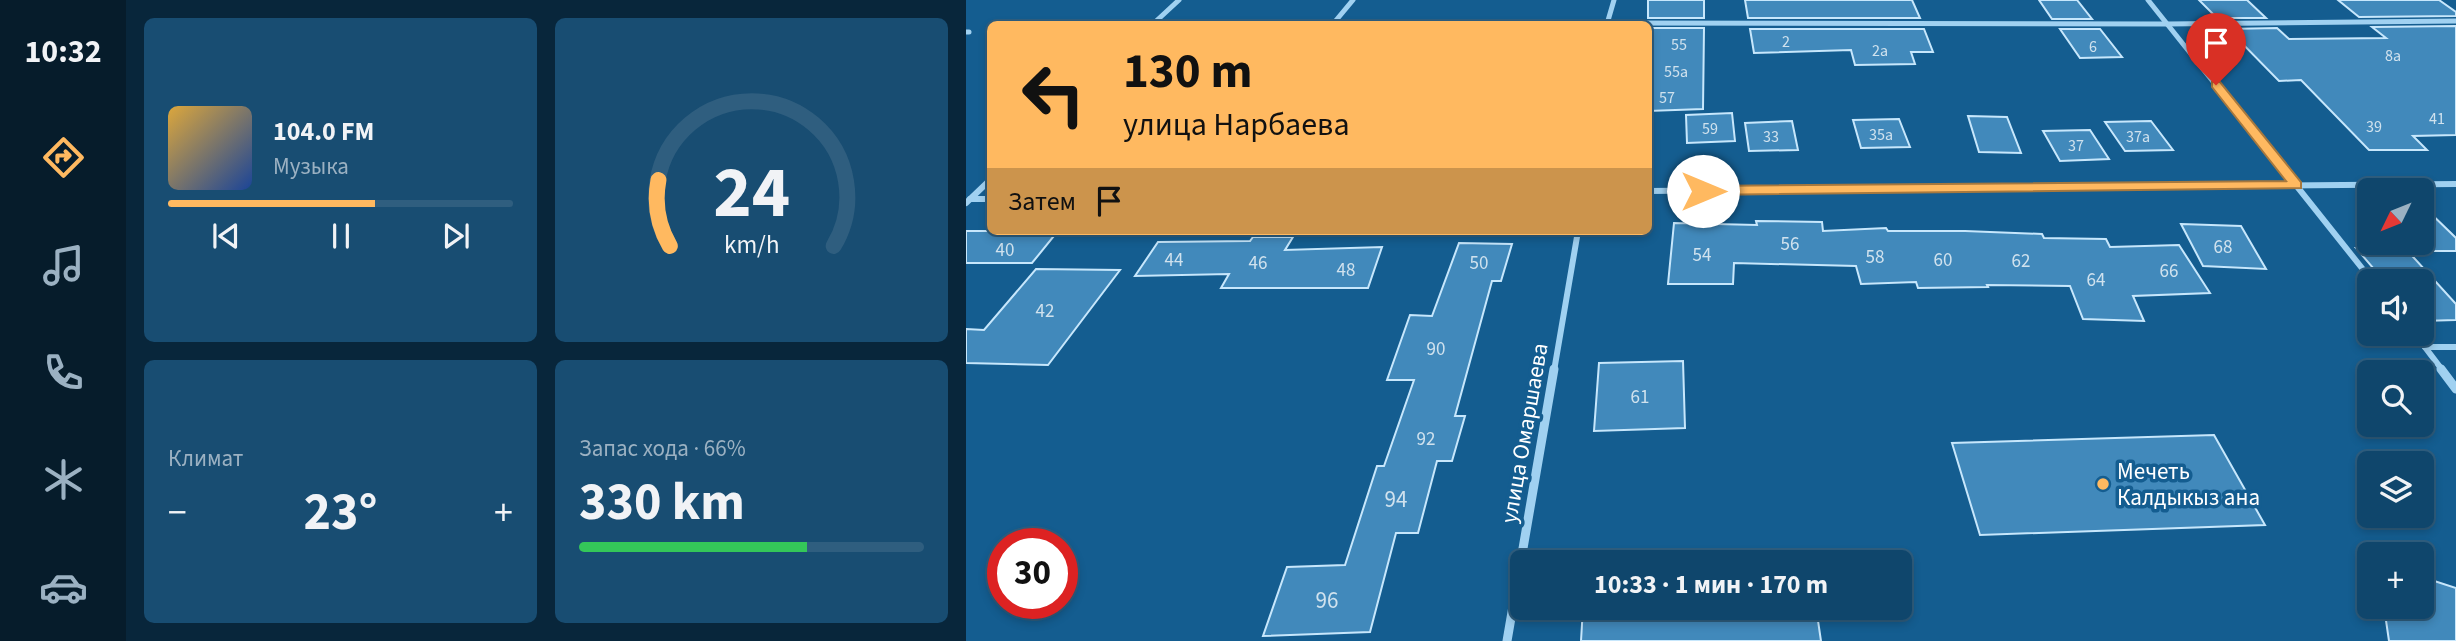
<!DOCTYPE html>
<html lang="ru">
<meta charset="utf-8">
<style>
:root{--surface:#0f466c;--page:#184d72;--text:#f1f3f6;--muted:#9bb1c2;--line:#2f5e7f;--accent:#ffb960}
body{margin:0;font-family:"Source Sans 3",sans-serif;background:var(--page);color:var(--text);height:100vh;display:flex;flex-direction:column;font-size:26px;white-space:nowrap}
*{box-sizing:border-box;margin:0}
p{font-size:23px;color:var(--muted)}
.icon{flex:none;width:38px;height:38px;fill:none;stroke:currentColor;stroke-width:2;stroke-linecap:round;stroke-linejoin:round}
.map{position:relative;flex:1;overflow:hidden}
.side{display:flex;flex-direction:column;gap:18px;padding:18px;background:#08263b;width:840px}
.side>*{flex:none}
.hud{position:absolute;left:21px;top:21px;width:665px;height:214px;border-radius:10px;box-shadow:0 4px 10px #0003,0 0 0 2px var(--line);background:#ffb960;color:#111;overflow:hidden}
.needle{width:46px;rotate:227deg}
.fabs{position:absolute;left:1391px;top:178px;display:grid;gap:14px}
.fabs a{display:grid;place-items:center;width:77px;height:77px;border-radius:10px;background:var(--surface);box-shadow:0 4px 10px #0003,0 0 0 2px var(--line);font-size:35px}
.speed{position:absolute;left:21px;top:528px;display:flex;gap:14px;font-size:35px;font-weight:700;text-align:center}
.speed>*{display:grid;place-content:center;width:91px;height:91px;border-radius:50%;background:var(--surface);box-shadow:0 4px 10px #0003,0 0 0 2px var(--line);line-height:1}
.speed .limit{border:10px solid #d22;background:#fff;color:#111}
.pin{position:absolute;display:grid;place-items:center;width:60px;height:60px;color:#fff;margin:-72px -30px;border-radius:50% 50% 50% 0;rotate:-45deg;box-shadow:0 0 7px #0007}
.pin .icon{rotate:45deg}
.me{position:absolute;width:77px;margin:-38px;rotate:90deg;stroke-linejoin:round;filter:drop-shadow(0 0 5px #0008)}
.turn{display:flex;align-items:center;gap:24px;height:147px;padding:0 21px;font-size:32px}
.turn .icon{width:91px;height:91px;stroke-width:2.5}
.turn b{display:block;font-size:49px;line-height:60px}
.then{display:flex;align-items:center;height:66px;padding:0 21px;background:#0003;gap:14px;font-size:26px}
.big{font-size:52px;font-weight:700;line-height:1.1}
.side .widget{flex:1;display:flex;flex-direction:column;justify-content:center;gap:10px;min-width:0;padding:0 24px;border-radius:10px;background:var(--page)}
.side .dial{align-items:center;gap:0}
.dial svg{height:182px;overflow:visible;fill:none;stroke:var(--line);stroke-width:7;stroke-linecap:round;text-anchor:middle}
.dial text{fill:var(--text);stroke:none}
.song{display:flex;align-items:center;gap:21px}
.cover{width:84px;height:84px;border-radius:10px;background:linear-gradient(135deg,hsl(40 70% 55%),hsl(220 70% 35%))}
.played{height:7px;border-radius:4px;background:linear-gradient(90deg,var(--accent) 60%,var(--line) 60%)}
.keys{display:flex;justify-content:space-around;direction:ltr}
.heat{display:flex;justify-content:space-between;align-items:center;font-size:38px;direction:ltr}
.charge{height:10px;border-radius:5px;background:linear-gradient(90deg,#34c759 66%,var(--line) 0)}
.side .tiles{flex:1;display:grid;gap:18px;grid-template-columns:repeat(2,1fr)}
.trip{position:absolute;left:544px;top:550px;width:402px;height:70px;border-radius:10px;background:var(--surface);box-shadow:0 4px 10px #0003,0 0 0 2px var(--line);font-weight:700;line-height:70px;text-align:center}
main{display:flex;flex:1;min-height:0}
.dock{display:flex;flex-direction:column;width:126px;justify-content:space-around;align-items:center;background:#061c2b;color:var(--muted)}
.dock .icon{width:49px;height:49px}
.dock .current{color:var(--accent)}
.dock b{font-size:32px;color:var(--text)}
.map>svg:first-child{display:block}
.building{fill:#4189bb;stroke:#c7e7fc;stroke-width:2}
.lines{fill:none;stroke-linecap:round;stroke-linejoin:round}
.minor-far2{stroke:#a0d1f1;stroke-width:5}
.minor-far1{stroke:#a0d1f1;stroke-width:6}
.minor{stroke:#a0d1f1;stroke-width:9}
.route{fill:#ffb960;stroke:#a6783e;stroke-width:2}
.poi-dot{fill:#ffb960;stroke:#145d90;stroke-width:2.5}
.labels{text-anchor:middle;stroke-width:7;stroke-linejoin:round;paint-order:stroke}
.far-number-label{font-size:16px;fill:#d0e2ee}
.number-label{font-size:19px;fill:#d0e2ee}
.street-label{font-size:23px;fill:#fff;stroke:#145d90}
.poi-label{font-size:23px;fill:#fff;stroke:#145d90;text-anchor:start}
.near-number-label{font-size:23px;fill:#d0e2ee}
</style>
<main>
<nav class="dock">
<b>10:32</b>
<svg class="icon current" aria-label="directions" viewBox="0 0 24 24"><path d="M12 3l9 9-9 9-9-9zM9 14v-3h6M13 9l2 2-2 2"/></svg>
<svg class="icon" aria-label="music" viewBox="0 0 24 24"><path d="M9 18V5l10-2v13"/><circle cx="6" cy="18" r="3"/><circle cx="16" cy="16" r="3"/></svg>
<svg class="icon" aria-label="phone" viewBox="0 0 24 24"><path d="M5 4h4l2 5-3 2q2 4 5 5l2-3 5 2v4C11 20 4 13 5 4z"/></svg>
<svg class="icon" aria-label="climate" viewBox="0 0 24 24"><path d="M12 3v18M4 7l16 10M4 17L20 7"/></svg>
<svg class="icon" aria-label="car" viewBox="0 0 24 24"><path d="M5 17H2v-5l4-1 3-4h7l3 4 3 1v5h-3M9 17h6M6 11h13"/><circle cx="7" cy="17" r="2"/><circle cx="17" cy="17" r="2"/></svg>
</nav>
<section class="side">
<div class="tiles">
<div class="widget">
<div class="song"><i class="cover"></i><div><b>104.0 FM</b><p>Музыка</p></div></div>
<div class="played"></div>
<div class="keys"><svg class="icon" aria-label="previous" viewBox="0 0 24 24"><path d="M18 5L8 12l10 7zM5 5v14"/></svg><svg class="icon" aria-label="pause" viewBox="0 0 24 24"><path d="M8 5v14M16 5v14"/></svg><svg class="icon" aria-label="next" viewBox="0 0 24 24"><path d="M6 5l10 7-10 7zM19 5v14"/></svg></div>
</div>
<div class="widget dial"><svg viewBox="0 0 100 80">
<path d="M14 69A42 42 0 1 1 86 69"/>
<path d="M14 69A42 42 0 0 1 9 40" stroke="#ffb960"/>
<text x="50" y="56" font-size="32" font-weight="700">24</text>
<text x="50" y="72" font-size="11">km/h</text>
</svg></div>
<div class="widget"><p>Климат</p>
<div class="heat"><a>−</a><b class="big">23°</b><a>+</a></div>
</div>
<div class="widget"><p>Запас хода · 66%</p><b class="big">330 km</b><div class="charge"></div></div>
</div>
</section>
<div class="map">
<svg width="1490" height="641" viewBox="0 0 1490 641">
<rect width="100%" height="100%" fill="#145d90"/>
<g class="building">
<rect x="682" y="0" width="56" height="18"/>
<path d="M779,0H946L954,18H782Z"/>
<path d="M1073,0H1111L1126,19H1086Z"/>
<path d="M1233,0H1281L1300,18H1251Z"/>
<path d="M1372,0H1473L1490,12V16L1393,17Z"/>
<path d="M1490,26V135L1447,136L1461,150H1403L1335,80L1313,81L1262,29L1311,28L1323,39L1420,38L1406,27Z"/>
<path d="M682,28H738L737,109L682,111Z"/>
<path d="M784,29H958L967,52H945L949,64L889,65L885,50L788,53Z"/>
<path d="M1094,29H1134L1156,57L1114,58Z"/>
<path d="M766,113L769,141L721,143L720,115Z"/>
<path d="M1002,116L1041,117L1055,153L1013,152Z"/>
<path d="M933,119L944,147L895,148L887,120Z"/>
<path d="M826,121L832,150L783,151L779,123Z"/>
<path d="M1185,121L1207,150L1159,151L1139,122Z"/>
<path d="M1124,130L1143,159L1094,161L1077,131Z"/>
<path d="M1456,205L1490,238V251H1456Z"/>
<path d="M790,221L856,222L857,231L920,228L922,231H999L1076,234L1078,238L1140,239L1144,247L1213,245L1244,293L1167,296L1178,321L1117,319L1104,286L1021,285L1022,287L952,288L950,282L895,284L890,266L768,263L767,284H702L708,223L791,225Z"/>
<path d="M1215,224L1275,226L1300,269L1237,266Z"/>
<path d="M0,231H92L66,263H0Z"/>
<path d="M287,237H327L319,250L416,247L402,288H255L263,274L169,276L192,242L284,241Z"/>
<path d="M493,243L546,244L535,281H526L489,416H499L486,461H471L452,533H430L404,632L297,636L321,567L379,565L411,466H418L448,380H421L444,315L466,316Z"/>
<path d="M1390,248H1439L1490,304V320L1456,321V282H1419Z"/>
<path d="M70,269L154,270L82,365L0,363V329L18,330Z"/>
<path d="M717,361L719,428L628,431L633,363Z"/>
<path d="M1248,435L1299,525L1014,535L986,443Z"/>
<path d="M1456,577L1490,588V641H1423L1418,607H1456Z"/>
<path d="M617,607H850L855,641H615Z"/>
</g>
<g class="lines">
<g class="minor-far2">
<path d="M1182,0L1311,162"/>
<path d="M641,23L1201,24L1490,21"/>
<path d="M187,24L213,0"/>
<path d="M367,24L387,0"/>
<path d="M641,24L648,0"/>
<path d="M0,32H3"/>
</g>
<g class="minor-far1">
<path d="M1310,160L1407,282"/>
<path d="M682,191L1490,184"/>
<path d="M4,199H24"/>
<path d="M0,203L24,180"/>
<path d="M1449,334L1477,371"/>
<path d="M1459,347H1490"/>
<path d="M588,371L612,231"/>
</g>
<g class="minor">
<path d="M1475,369L1490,389"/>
<path d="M541,641L588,369"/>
</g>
</g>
<path class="route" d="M1246,82H1254L1335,182V188L737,195L730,191L737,186L1320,181L1246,87Z"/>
<circle class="poi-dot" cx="1137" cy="484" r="7"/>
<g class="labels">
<g class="far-number-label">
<text x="820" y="47">2</text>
<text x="713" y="50">55</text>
<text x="1127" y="52">6</text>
<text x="914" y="56">2а</text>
<text x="1427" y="61">8а</text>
<text x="710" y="77">55а</text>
<text x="701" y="103">57</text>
<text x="1471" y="124">41</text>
<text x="1408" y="132">39</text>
<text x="744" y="134">59</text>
<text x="915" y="140">35а</text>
<text x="805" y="142">33</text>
<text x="1172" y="142">37а</text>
<text x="1110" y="151">37</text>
</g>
<g class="number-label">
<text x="824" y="250">56</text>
<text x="1257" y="253">68</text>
<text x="39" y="256">40</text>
<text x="736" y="261">54</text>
<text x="909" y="263">58</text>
<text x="208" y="266">44</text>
<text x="977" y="266">60</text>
<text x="1055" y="267">62</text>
<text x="292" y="269">46</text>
<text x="513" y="269">50</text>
<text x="380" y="276">48</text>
<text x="1203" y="277">66</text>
<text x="1130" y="286">64</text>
<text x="79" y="317">42</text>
<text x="470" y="355">90</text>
<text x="674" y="403">61</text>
<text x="460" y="445">92</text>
</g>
<g class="street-label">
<text transform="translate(558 433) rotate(-80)" y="8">улица Омаршаева</text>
</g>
<g class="poi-label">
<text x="1151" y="479">Мечеть<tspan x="1151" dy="26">Калдыкыз ана</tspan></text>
</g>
<g class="near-number-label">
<text x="430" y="507">94</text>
<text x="361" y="608">96</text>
</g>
</g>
</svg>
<div class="fabs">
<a><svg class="needle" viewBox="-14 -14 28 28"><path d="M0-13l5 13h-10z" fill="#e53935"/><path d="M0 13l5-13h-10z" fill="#9bb1c2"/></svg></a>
<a><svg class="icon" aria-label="sound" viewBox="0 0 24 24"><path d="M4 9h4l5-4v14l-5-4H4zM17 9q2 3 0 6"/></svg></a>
<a><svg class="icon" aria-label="search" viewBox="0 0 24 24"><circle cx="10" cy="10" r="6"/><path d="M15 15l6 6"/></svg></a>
<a><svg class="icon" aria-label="layers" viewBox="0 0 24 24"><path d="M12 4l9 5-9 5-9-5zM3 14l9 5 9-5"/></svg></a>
<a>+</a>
</div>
<div class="speed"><div class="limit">30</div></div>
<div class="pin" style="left:1250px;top:85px;background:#d93025"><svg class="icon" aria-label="arrive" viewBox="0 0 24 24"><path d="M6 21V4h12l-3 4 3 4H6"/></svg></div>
<svg class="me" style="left:737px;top:191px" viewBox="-20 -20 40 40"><circle r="19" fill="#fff"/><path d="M0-13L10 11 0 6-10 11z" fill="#ffb960"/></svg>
<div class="trip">10:33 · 1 мин · 170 m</div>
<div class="hud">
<div class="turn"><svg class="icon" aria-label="left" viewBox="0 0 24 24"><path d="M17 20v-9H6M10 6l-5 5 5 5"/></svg><div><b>130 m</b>улица Нарбаева</div></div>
<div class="then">Затем<svg class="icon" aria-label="arrive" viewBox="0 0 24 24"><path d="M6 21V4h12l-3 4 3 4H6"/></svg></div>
</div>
</div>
</main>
